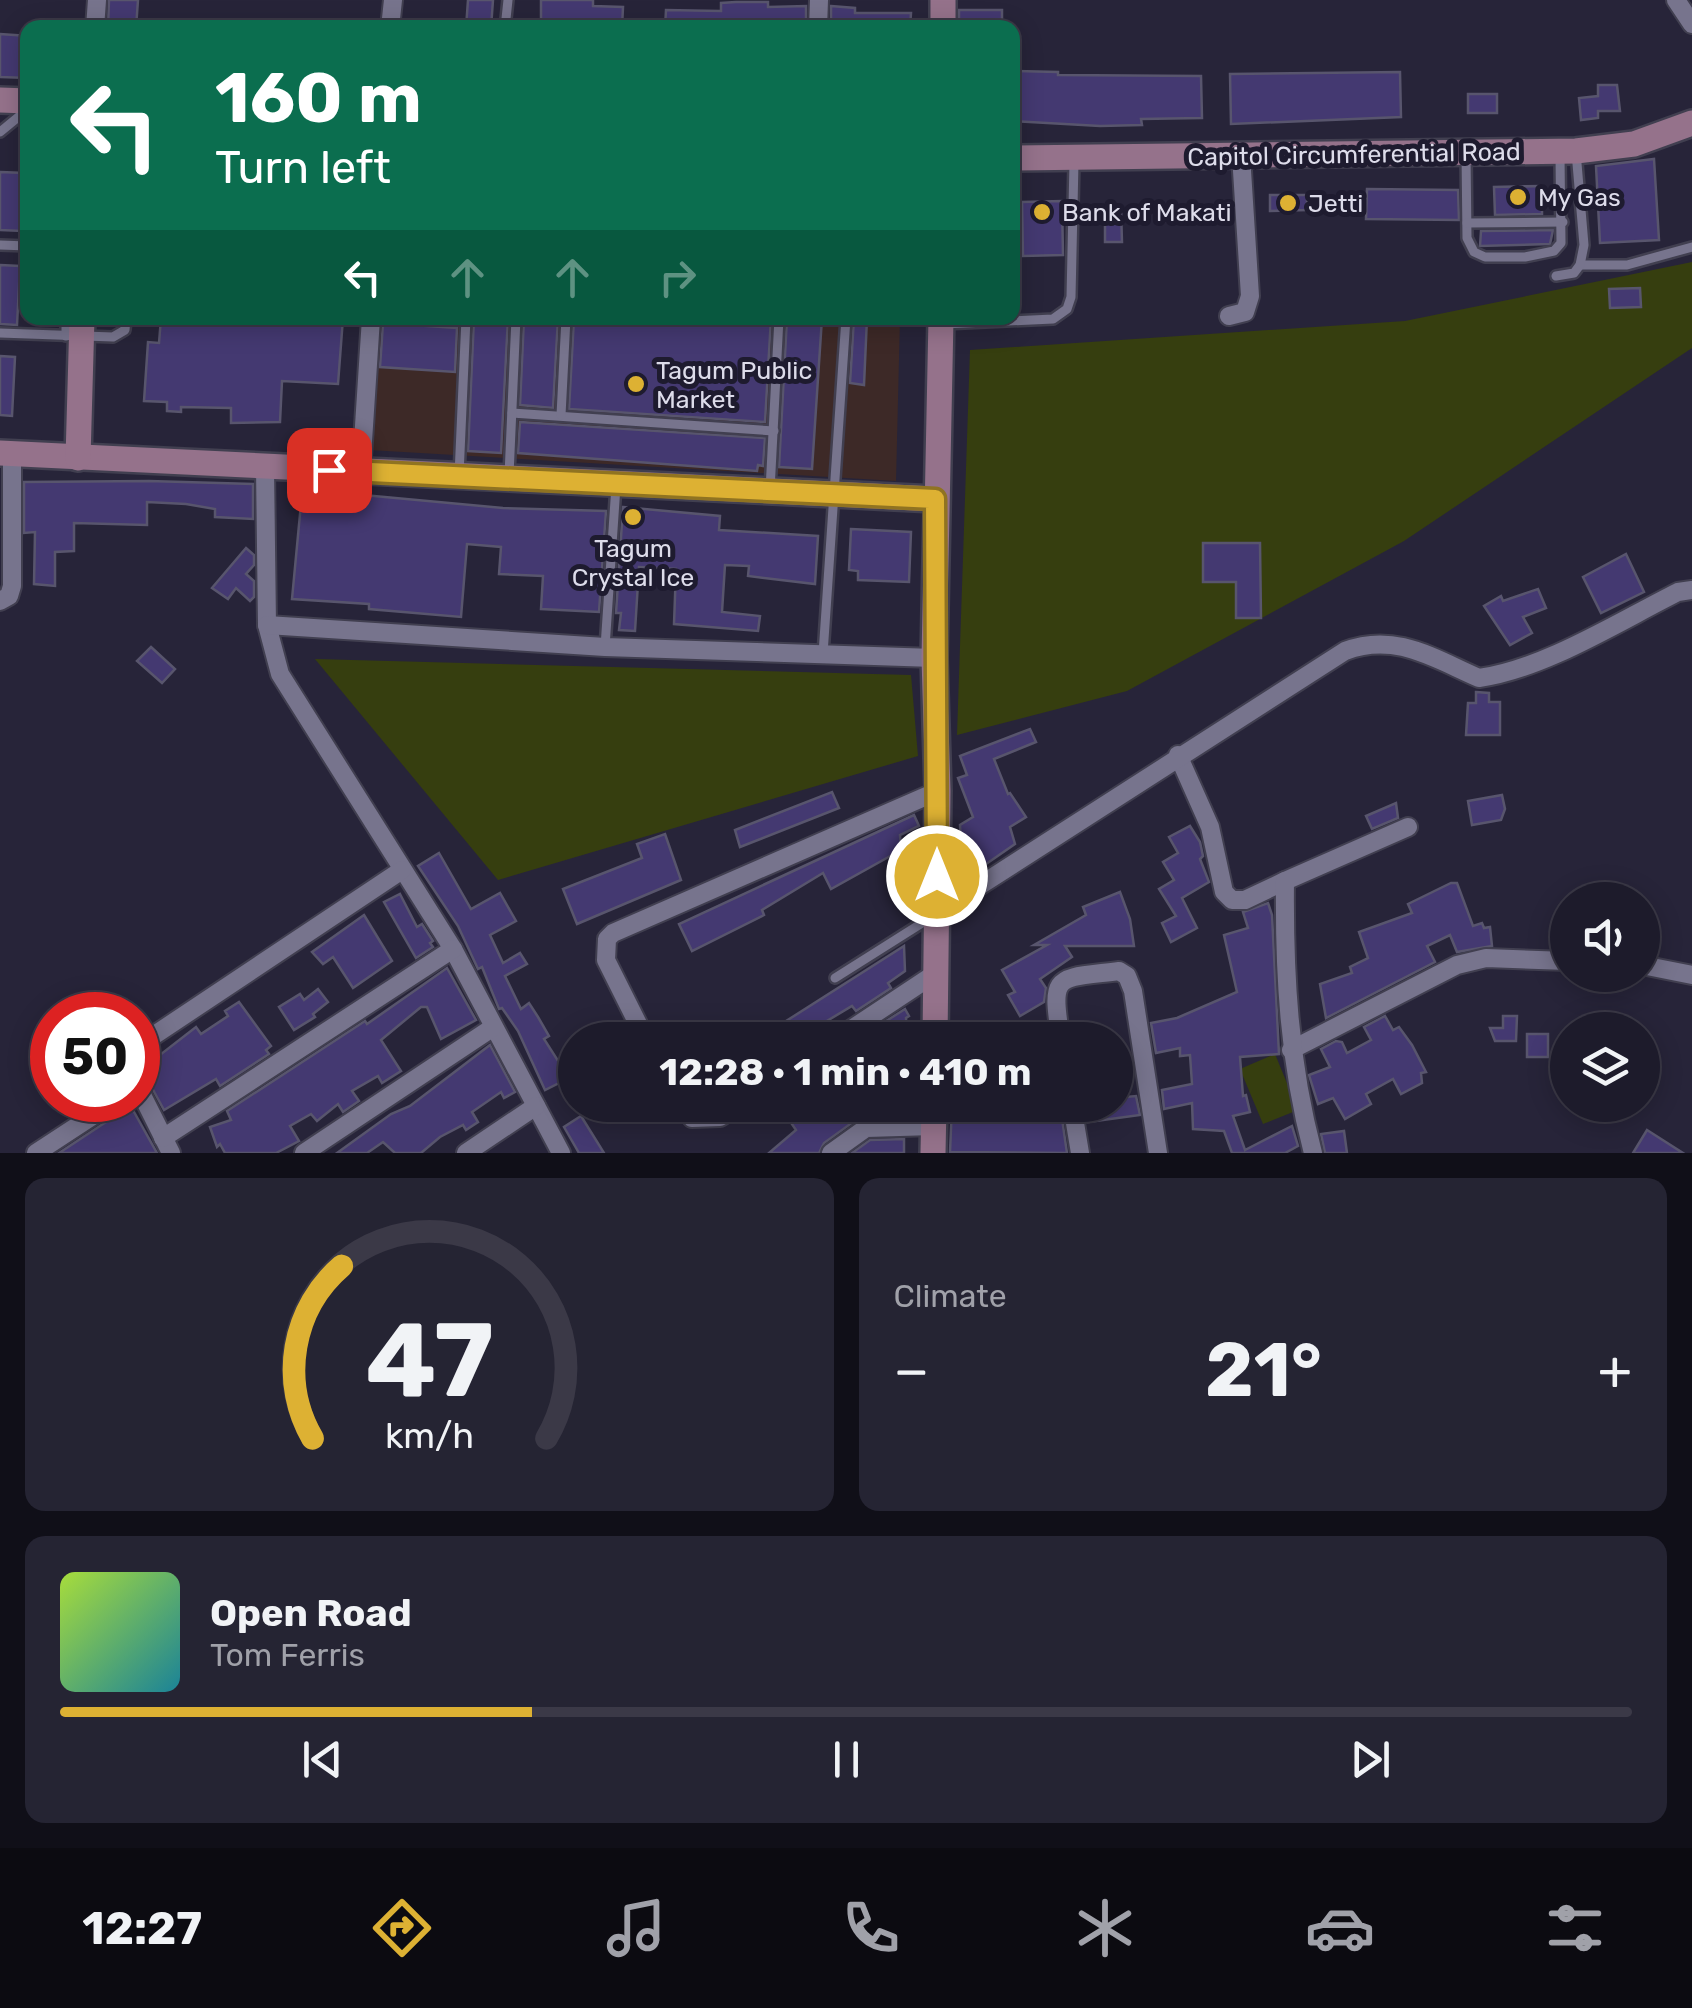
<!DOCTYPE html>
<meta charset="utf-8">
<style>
:root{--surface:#1d1b2b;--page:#252433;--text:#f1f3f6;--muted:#a0a1a9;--line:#3b3947;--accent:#ddb133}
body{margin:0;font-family:Rubik,sans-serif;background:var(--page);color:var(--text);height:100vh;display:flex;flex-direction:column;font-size:38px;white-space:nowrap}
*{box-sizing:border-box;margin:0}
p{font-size:32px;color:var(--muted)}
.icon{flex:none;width:55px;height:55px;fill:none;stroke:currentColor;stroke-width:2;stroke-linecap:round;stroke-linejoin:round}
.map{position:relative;height:1153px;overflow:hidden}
.sheet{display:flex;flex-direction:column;gap:25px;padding:25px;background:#100f18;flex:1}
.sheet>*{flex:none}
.hud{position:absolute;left:20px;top:20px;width:1000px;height:305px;border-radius:20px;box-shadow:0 5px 25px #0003,0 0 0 2px var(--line);background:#0b6e4f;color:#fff;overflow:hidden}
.controls{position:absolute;left:1550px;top:882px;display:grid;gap:20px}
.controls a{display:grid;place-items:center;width:110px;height:110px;border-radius:50%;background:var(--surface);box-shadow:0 5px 25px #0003,0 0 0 2px var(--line);font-size:50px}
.speed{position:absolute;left:30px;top:992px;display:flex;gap:20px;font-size:50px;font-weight:700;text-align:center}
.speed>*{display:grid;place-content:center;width:130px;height:130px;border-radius:50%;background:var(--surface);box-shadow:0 5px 25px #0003,0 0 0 2px var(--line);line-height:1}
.speed .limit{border:15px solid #d22;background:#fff;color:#111}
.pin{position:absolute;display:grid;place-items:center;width:85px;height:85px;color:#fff;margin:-42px;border-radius:20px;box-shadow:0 5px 15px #0006}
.me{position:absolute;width:110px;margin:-55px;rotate:0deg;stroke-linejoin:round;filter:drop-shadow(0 0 8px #0008)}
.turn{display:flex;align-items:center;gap:35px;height:210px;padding:0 30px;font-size:45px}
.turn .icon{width:130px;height:130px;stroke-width:2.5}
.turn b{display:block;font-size:70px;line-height:85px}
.lanes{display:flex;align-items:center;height:95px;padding:0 30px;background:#0003;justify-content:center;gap:50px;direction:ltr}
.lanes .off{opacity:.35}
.big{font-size:75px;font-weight:700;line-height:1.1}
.sheet .widget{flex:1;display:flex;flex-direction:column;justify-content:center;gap:15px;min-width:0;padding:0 35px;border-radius:20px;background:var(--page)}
.sheet .dial{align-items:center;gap:0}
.dial svg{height:260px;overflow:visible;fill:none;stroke:var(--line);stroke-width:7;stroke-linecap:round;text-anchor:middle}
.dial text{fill:var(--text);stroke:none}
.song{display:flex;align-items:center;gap:30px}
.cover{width:120px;height:120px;border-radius:15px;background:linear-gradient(135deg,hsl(80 70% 55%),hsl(190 70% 35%))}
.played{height:10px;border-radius:5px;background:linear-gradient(90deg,var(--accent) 30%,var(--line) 30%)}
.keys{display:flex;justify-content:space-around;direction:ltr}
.heat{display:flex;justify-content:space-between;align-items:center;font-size:55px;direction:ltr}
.sheet .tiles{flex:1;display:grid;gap:25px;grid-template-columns:1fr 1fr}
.widget:last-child{grid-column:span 2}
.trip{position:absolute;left:558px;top:1022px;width:575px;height:100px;border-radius:50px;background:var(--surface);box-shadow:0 5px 25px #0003,0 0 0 2px var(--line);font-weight:700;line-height:100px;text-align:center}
.tabs{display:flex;height:160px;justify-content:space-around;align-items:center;background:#0c0b11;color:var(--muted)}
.tabs .icon{width:70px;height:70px}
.tabs .current{color:var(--accent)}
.tabs b{font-size:45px;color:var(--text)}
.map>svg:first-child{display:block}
.commercial{fill:#3d2927}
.green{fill:#363e0f}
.building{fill:#443971;stroke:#58556d;stroke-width:2.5}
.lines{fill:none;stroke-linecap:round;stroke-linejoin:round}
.lane-casing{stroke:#413f50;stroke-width:14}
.street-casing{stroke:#413f50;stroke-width:22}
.secondary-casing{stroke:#413f50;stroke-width:30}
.lane{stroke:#77748d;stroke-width:9}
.street{stroke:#77748d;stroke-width:18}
.secondary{stroke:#95728b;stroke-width:25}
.route-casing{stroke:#907321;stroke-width:25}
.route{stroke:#ddb133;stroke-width:18}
.poi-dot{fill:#ddb133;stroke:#1e1b2f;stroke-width:4}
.labels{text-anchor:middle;stroke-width:10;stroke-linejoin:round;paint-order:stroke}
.street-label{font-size:25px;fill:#dddcea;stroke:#1e1b2f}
.poi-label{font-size:25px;fill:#dddcea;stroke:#1e1b2f;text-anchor:start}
</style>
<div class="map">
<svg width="1692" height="1153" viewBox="0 0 1692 1153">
<rect width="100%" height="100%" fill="#272439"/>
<path class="commercial" d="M377,318H900L896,481L369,450Z"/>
<g class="green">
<path d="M1692,262V348L1404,541L1127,691L957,735L970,350L1405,321Z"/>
<path d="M315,659L911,675L918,756L498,880Z"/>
<path d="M1275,1054L1298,1110L1263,1124L1240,1069Z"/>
</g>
<g class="building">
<path d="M109,0H138L136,28H108Z"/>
<path d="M468,0H493L491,28H466Z"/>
<path d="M541,0H593V6L623,7L622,28H541Z"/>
<path d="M736,2H768V7L806,6V28H665L666,10L721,11V3Z"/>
<path d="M831,6L855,8V13H911L910,28H831Z"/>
<rect x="959" y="10" width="43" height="18"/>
<path d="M0,34L28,36V78L0,77Z"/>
<path d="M1012,71L1058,72V75L1201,76L1202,118L1141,119L1142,125L1100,126L1012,121Z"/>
<path d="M1400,72L1401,117L1231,124L1230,74Z"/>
<path d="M1598,85H1617L1620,111H1598V118L1581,120L1579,98L1598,96Z"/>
<rect x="1468" y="94" width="29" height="19"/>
<path d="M1654,159L1659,240L1600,243L1596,166Z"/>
<path d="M0,172L25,173L22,231L0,230Z"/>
<path d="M1542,186V214L1495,215L1494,187Z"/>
<path d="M1367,189L1458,190L1459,220L1366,219Z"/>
<path d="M1270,195H1307V210L1270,211Z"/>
<path d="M1062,201L1063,255L1023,256L1022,202Z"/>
<path d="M1105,209H1121L1122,242H1105Z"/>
<path d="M1553,230L1550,244L1480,246L1481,231Z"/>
<path d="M0,265L20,266L17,325L0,324Z"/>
<path d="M1640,288L1641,307L1610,308L1609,289Z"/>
<path d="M161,318H343L338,384L282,381L280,422L231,423V408L181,407V412L167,411V402L144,401L148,342L159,343Z"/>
<path d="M474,318H508L501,453L468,451Z"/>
<path d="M524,318H558L553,408L520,405Z"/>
<path d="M574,318H771L765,422L569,409Z"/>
<path d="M787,318H822L812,469L779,467Z"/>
<path d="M854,318H867L864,385L850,383Z"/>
<path d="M383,323L457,328L455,372L380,367Z"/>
<path d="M0,356L15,357L12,416L0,415Z"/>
<path d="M520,422L765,438L763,466L758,465L757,471L518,453Z"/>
<path d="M149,481L253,484V519L215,517V509L186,504L147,502V525L74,523V551L55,552V586L34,584L35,532L24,533V482Z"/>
<path d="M331,492L503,508L606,511L599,612L541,609L543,576L499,574L501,547L467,544L461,617L369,609V604L292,599L302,493L331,495Z"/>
<path d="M623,507L720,516L719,530L818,536L815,584L748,576L749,566L725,565L722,612L760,616L758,631L674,624L676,569L639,567L635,631L619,630L621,613H616Z"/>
<path d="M851,529L911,532L909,582L858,580V571L849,570Z"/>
<path d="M1203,543H1260L1261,618H1236V582H1203Z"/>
<path d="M246,548L254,555V565L246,574L254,581V597L250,601L236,588L228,599L212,588Z"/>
<path d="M1626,554L1644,592L1601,613L1583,577Z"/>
<path d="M1538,589L1546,608L1523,617L1532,633L1510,645L1484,606L1501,596L1503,601Z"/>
<path d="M151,647L175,669L162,683L137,661Z"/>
<path d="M1476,692L1489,693V702H1500V735H1466L1468,703H1476Z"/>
<path d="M1030,729L1036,742L994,759L1008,794L1010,793L1026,817L1010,827L1015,844L963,880L960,825L973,817L958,778L967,775L960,756Z"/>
<path d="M832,792L839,808L740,847L735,830Z"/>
<path d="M1502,795L1505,809L1501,820L1472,825L1468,801Z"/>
<path d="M1396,803L1398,818L1372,829L1366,816Z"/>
<path d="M914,815L919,826L900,835L901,850L831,889L823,873L762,910L764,915L692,951L679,924Z"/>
<path d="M1190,826L1200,842L1203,856L1200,859L1209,882L1182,898L1197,928L1171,942L1162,923L1176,916L1159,889L1174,880L1163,862L1178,853L1169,837Z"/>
<path d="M665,834L681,880L577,924L563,889L642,858L637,844Z"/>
<path d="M439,853L471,909L500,893L516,921L490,935L503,963L520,953L527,964L505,976L521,1009L529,1003L538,1017L549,1036L544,1039L569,1078L545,1090L518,1031L502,1008L499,1009L482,967L478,969L458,926L418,866Z"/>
<path d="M1451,883H1457L1473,926L1482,923L1484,928L1490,927L1492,946L1457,952L1450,935L1427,946L1435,962L1326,1018L1320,984L1352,973L1350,967L1368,958L1359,932L1412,913L1408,904Z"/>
<path d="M1120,892L1130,919L1134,946H1065L1072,957L1040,979L1046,988L1044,1002L1020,1016L1008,995L1015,992L1002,970L1047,945H1034L1086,915L1083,907Z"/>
<path d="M400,894L417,927L422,924L433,941L430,943L433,947L416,958L384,902Z"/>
<path d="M1268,903L1272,915L1279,1054L1240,1057L1243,1096L1246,1095L1250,1112L1233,1116L1245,1150L1292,1126L1298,1146L1285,1153H1232L1224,1131L1193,1129L1192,1103L1164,1109L1162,1090L1192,1084L1190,1055L1180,1056V1048L1156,1053L1151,1023L1177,1018L1237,992L1224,935L1248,928L1243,912Z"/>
<path d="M364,915L392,961L353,988L333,957L323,964L312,952Z"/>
<path d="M904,946L905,971L888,983L891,988L856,1011L852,1006L795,1040H778L772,1030Z"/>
<path d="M447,968L476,1020L441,1039L427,1007H421L381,1040L401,1071L382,1083L378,1076L352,1091L359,1101L343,1112L338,1104L317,1121L311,1114L290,1126L299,1141L276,1153H225L220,1144L217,1147L210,1127L231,1120L227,1111L365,1021L367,1024Z"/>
<path d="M318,989L328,1002L313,1014L315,1017L294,1030L279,1007L300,994L304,1000Z"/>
<path d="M239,1002L271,1046L266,1050L269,1054L220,1086L216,1079L164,1110L138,1062L157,1050L160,1055L196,1027L201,1034L228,1016L225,1011Z"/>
<path d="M905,1009L909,1016L906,1018L907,1040H874L869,1032Z"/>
<path d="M1385,1016L1393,1030L1399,1027L1412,1045L1426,1072L1421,1073L1422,1083L1401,1094L1393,1079L1366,1094L1371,1104L1345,1119L1333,1098L1318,1104L1309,1075L1330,1067L1321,1049L1336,1041L1342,1042L1347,1053L1371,1040L1364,1027Z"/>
<path d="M1503,1016H1517L1516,1041H1495L1490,1028H1503Z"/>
<path d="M953,1024L1044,1026V1040H953Z"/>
<rect x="1527" y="1034" width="21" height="23"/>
<path d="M490,1045L515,1092L504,1098L501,1092L472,1112L478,1122L466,1130L463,1125L440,1137L421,1153H395L383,1142L367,1153H337L391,1114L410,1106Z"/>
<path d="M1136,1096L1140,1115L1088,1122L1085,1105H1115V1098Z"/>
<path d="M129,1103L157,1153H59L124,1110Z"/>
<path d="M779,1105H904V1114L860,1117L824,1143L819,1153H769L796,1130Z"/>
<path d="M952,1105H1060L1067,1153L950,1152Z"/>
<path d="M581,1116L604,1153H579L564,1127Z"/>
<path d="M1647,1130L1683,1153H1633Z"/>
<path d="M1344,1131L1347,1153H1325L1321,1134Z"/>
<path d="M904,1139V1153H852L870,1140Z"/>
</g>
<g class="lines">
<g class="lane-casing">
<g id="lane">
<path d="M505,28L508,0"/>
<path d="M0,132L28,109"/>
<path d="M1466,154L1467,238L1474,252L1485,257H1525L1554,251L1561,243L1560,156"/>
<path d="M1467,223L1563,222"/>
<path d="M0,245L28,246"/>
<path d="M1580,265H1627L1692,247"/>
<path d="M1556,276L1574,273L1580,265L1584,245L1576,152"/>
<path d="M944,324L1053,319L1067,309L1071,297L1074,162"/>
<path d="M0,333L113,337L125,330L126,318"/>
<path d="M66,336V318"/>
<path d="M512,413L774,431"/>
<path d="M561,415L566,318"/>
<path d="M459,475L466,318"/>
<path d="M509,475L516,318"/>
<path d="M770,490L779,318"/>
<path d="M605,647L616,486"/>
<path d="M823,654L846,318"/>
<path d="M835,978L930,918"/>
</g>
</g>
<g class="street-casing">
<g id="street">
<path d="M1676,0L1692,24"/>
<path d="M95,28L97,0"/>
<path d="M390,28L393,0"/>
<path d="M818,28L819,0"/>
<path d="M1229,316L1245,312L1250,296L1241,155"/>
<path d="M265,467L267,625L280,674L453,949L561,1153"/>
<path d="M361,472L371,318"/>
<path d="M0,601L9,596L12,586V454"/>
<path d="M267,625L605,647L934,658"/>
<path d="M1178,755L1210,827L1224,892L1232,900H1245L1285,881"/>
<path d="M937,913L1345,651C1395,632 1433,658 1479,678C1544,669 1618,622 1678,592L1692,590"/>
<path d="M1642,965L1692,975"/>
<path d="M646,1040L606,960L607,939L613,933L938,791"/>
<path d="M835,1040L936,973"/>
<path d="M1061,1040C1050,972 1055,979 1119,971L1127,976L1133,991L1158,1153"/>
<path d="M138,1046L402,870"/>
<path d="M1291,1050L1457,965L1486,958L1568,961"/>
<path d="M138,1087L171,1153"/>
<path d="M681,1105L692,1118L720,1117L738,1105"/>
<path d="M1072,1105L1080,1153"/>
<path d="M163,1138L453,949"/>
<path d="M36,1153L117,1100"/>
<path d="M304,1153L492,1028"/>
<path d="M466,1153L536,1106"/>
<path d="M831,1153L866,1128L933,1126"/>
<path d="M1313,1153C1289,1063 1284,974 1285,881L1408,827"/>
</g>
</g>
<g class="secondary-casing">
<g id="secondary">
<path d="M943,28V0"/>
<path d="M0,100L28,101"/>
<path d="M1012,158L1576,151L1634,144L1692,123"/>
<path d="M0,453L935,499"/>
<path d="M78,458L82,318"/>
<path d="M935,1040L938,791L934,658L941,318"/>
<path d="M933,1153L934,1105"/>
</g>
</g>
<use href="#lane" class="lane"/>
<use href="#street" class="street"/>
<use href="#secondary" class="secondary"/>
</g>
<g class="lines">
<g class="route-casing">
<path id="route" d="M329,470L935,499L937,876"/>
</g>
<use href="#route" class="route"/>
</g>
<g class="poi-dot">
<circle cx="1518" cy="197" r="10"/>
<circle cx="1288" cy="203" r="10"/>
<circle cx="1042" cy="212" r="10"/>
<circle cx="636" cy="384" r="10"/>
<circle cx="633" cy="517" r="10"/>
</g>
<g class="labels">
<g class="street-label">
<text transform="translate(1354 154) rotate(-1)" y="9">Capitol Circumferential Road</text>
</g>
<g class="poi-label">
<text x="1538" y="206">My Gas</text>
<text x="1308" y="212">Jetti</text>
<text x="1062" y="221">Bank of Makati</text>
<text x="656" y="379">Tagum Public<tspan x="656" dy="29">Market</tspan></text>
<text x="633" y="557" text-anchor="middle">Tagum<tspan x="633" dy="29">Crystal Ice</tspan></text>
</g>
</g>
</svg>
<div class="controls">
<a><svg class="icon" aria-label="sound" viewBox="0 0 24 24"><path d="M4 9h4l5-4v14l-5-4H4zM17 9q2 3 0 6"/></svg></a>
<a><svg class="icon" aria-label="layers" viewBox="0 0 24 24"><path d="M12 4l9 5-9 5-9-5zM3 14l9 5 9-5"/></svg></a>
</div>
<div class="speed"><div class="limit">50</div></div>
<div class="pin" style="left:329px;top:470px;background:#d93025"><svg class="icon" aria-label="arrive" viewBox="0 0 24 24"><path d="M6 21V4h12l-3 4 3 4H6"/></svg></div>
<svg class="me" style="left:937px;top:876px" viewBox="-20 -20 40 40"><circle r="17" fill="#ddb133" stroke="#fff" stroke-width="3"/><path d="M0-11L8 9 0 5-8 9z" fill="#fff"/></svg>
<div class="trip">12:28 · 1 min · 410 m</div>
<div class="hud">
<div class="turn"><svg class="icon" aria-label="left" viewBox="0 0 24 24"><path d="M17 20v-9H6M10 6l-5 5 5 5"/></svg><div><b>160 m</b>Turn left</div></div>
<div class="lanes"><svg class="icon" aria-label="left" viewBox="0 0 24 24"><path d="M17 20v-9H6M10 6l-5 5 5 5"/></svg><svg class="icon off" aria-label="ahead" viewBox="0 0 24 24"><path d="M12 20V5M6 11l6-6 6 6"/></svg><svg class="icon off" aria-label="ahead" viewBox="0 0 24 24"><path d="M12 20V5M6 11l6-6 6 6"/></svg><svg class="icon off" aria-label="right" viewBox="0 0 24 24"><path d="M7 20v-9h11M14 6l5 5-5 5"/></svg></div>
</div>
</div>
<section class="sheet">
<div class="tiles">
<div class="widget dial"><svg viewBox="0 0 100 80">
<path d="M14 69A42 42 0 1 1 86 69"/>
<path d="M14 69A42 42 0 0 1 23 16" stroke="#ddb133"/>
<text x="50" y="56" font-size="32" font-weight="700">47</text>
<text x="50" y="72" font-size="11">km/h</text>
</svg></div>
<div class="widget"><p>Climate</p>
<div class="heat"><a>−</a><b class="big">21°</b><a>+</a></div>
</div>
<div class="widget">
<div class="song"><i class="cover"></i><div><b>Open Road</b><p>Tom Ferris</p></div></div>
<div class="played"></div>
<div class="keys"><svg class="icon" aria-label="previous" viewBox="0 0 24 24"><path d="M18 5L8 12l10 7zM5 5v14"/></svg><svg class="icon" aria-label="pause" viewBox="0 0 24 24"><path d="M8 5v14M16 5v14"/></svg><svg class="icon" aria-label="next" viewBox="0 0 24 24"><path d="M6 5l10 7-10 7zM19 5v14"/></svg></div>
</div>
</div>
</section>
<nav class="tabs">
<b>12:27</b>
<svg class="icon current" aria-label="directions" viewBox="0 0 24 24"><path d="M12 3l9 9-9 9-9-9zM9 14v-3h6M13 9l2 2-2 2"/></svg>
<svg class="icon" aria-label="music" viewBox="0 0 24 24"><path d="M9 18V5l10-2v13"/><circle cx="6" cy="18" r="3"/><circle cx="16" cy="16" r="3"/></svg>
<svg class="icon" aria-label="phone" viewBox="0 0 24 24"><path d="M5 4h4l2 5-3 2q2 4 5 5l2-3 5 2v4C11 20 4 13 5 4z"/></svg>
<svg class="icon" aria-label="climate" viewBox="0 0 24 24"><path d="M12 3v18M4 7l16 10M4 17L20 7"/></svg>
<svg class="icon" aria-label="car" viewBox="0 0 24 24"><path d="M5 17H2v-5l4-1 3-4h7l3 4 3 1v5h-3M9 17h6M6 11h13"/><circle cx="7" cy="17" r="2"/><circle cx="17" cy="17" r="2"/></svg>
<svg class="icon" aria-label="filters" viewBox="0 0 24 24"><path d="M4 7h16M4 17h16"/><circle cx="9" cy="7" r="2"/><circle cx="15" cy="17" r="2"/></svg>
</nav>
